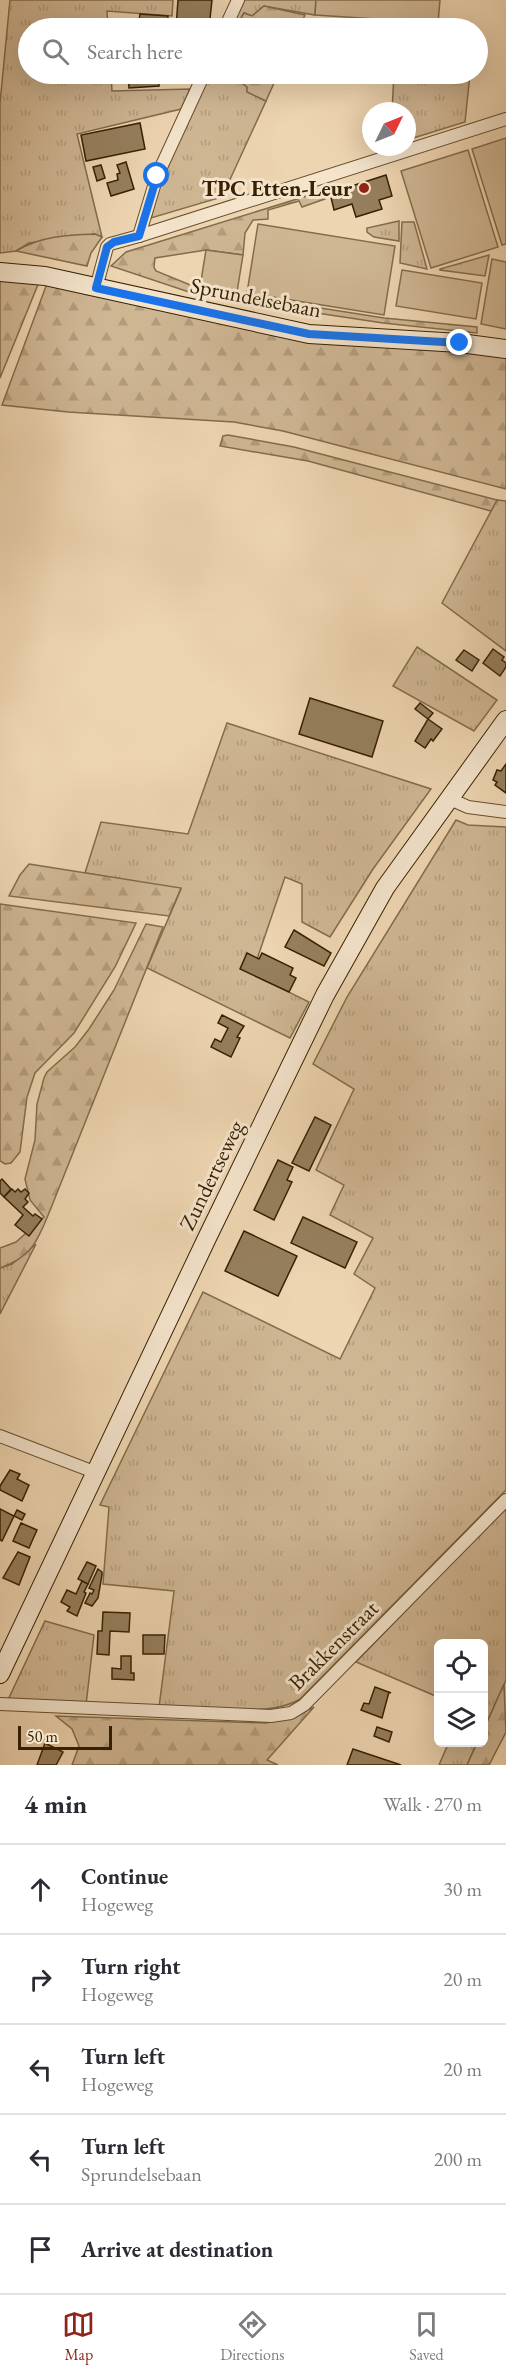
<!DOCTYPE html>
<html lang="en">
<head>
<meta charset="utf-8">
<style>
  body { margin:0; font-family:"EB Garamond",serif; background:#f7f7f7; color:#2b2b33 }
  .controls { position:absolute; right:18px; bottom:18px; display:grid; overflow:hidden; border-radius:9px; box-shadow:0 6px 24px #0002 }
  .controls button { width:54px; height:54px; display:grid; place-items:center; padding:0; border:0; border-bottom:2px solid #e1e1e2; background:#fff; color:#2b2b33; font:30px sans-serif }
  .compass { position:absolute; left:362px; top:102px; width:54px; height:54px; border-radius:50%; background:#fff; box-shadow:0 6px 24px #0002; rotate:47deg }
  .scale { position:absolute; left:18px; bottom:15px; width:94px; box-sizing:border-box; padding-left:6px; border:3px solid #372102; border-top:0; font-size:16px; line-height:21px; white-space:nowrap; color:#372102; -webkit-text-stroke:4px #f4e4cc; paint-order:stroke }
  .stop { position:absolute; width:18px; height:18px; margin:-14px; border:4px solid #1a73e8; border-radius:50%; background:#fff }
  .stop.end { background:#1a73e8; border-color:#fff; box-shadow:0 2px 6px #0008 }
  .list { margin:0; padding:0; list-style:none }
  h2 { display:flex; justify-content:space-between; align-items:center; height:78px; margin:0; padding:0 24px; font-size:26px }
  h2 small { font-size:20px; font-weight:400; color:#7c7c81 }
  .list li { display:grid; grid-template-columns:39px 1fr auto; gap:18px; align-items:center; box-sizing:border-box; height:90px; padding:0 24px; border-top:2px solid #e1e1e2 }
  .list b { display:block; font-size:22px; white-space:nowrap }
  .list p { margin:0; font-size:20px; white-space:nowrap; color:#7c7c81 }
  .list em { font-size:20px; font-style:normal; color:#7c7c81 }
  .icon { flex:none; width:33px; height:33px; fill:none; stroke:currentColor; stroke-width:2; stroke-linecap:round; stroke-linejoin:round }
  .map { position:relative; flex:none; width:506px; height:1765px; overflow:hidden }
  .search { position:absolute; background:#fff; box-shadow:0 6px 24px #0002; left:18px; right:18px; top:18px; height:66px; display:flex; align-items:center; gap:15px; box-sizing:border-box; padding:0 21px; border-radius:33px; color:#7c7c81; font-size:22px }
  .sheet { height:528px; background:#fff }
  nav { display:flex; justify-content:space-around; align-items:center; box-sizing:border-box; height:84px; border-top:2px solid #e1e1e2; background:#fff; font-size:16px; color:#7c7c81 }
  nav a { display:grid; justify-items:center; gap:3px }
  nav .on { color:#8f2418 }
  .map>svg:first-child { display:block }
</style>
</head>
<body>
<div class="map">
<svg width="506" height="1765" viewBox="0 0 506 1765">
  <defs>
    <pattern id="grass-tufts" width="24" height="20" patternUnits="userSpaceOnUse" patternTransform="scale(1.5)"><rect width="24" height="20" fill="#cfb693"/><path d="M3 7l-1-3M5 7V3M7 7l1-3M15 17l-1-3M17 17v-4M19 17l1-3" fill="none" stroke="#b29c7d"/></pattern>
    <pattern id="forest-firs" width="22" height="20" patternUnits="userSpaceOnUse" patternTransform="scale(1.5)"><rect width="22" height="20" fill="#cfb693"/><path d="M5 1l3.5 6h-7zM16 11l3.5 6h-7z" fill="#b29c7d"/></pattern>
  </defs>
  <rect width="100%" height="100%" fill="#eed5b1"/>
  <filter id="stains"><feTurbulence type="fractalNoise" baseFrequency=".00333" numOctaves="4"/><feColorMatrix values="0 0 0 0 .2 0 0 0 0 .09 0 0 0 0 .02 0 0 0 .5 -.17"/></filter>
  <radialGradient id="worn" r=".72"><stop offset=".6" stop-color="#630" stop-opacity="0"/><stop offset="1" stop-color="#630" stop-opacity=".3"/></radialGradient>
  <g fill="url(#grass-tufts)" stroke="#836c4a" stroke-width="1.5">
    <path d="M 10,0 L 173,0 L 172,16 L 107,11 L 108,28 L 28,28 L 28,74 L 111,74 L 112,91 L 190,89 L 181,109 L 77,134 L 102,237 L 95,234 L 29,243 L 16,251 L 0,253 L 0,103 Z"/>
    <path d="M 241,0 L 316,0 L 315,15 L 264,6 L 252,16 L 244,13 L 235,28 L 228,28 Z"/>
    <path d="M 397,20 L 474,26 L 474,28 L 396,28 Z"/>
    <path d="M 207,74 L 231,74 L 247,87 L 248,92 L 266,101 L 222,197 L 151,218 L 160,182 Z"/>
    <path d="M 394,74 L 470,74 L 465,122 L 407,140 L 407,111 L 392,111 Z"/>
    <path d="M 399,221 L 399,241 L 374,237 L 367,232 L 367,228 Z"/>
    <path d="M 402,222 L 414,222 L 427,269 L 400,263 Z"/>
    <path d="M 489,255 L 485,276 L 440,270 L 440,269 Z"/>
    <path d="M 497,500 L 506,501 L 506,651 L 442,603 Z"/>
    <path d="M 417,647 L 497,700 L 474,731 L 393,686 Z"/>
    <path d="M 227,723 L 431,789 L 373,869 L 330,937 L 302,922 L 302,884 L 285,877 L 252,974 L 309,1002 L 290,1038 L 147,968 L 181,889 L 85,873 L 101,822 L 188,834 Z"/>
    <path d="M 456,820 L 468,825 L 506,827 L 506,1490 L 300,1699 C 270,1718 196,1708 159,1707 L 174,1591 L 103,1584 L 109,1507 L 100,1505 L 203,1292 L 340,1359 L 375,1288 L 354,1274 L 373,1238 L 330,1215 L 344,1185 L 316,1170 L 354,1089 L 313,1064 L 347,997 Z"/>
    <path d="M 36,1244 L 0,1314 L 0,1268 L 12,1264 Z"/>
    <path d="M 506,1507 L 506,1680 L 484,1729 L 484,1644 L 438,1644 L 438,1697 L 356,1662 Z"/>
    <path d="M 45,1621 L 94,1635 L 86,1705 L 7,1702 Z"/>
    <path d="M 449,1742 L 477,1743 L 467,1765 L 439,1765 Z"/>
  </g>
  <g fill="url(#forest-firs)" stroke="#836c4a" stroke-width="1.5">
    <path d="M 264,6 L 305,15 L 299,28 L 235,28 L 244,13 L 252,16 Z"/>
    <path d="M 231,74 L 278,74 L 266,101 L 247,92 L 247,87 Z"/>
    <path d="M 323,191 L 325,199 L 302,207 L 299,201 L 268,210 L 268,219 L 253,220 L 245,233 L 243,255 L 206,250 L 155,258 L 154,267 L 156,271 L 200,289 L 384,318 L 477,327 L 477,333 L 383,323 L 198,295 L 111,266 L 126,252 Z"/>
    <path d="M 95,234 L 102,237 L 91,253 L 87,266 L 16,251 C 41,236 67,235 95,234 Z"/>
    <path d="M 0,276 L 39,282 L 0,378 Z"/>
    <path d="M 50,281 L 164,307 L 506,353 L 506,489 L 283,431 L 234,422 L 68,412 L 2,405 L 46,286 Z"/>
    <path d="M 228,435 L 294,447 L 497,500 L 491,511 L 308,461 L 220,446 L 223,436 Z"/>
    <path d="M 29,864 L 181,888 L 169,916 L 9,896 L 20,875 Z"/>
    <path d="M 0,904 L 136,923 L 115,967 L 74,1033 L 35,1073 L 27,1097 L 20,1152 L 11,1163 L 5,1164 L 0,1161 Z"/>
    <path d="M 146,924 L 163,927 L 51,1208 C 38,1239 34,1256 0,1268 L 0,1248 L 16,1242 L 44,1217 L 30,1200 L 25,1179 L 35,1140 L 37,1104 L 44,1078 L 47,1072 L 75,1047 L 89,1029 L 114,990 Z"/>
    <path d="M 504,1684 L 506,1732 L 489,1765 L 467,1765 L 477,1743 L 484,1742 L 484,1729 Z"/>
    <path d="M 314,1707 L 267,1760 L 278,1765 L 72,1765 L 79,1746 L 72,1729 L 56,1716 L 266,1723 L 291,1718 Z"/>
  </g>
  <g fill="#cfb693" stroke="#836c4a" stroke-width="1.5">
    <path d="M 316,0 L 440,0 L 438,23 L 315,15 Z"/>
    <path d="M 506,138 L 506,244 L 502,245 L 472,149 Z"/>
    <path d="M 468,150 L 498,247 L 431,268 L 401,171 Z"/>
    <path d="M 258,224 L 395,246 L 384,315 L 247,293 Z"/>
    <path d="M 206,250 L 243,255 L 237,292 L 200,287 Z"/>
    <path d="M 492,259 L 506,262 L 506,329 L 481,324 Z"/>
    <path d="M 402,270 L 482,283 L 476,319 L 396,306 Z"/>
  </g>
  <g fill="#967f5d" stroke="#372102" stroke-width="1.5">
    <path d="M 178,0 L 212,0 L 209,28 L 176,28 Z"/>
    <path d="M 140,14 L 168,16 L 167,28 L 138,28 Z"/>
    <path d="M 128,74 L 159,74 L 159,86 L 129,88 Z"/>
    <path d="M 164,74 L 181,74 L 181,77 L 165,78 Z"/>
    <path d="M 140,123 L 145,149 L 86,161 L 81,135 Z"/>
    <path d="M 126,162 L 134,189 L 111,196 L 107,183 L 118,180 L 117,174 L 120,173 L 117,165 Z"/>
    <path d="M 101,165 L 105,178 L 97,181 L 93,167 Z"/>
    <path d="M 386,175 L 392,196 L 379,200 L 382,209 L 356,217 L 352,204 L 334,210 L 330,193 Z"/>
    <path d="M 493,649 L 504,657 L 502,660 L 506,663 L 506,667 L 500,676 L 483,663 Z"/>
    <path d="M 464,650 L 479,660 L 472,671 L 456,660 Z"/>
    <path d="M 310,698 L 383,721 L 372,757 L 299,734 Z"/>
    <path d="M 420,703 L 433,713 L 428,719 L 415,709 Z"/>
    <path d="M 428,719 L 442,729 L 433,741 L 431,739 L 425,748 L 415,741 Z"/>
    <path d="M 506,764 L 506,793 L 495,785 L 497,782 L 493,780 L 497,770 L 501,771 Z"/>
    <path d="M 294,930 L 331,953 L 324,966 L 285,947 Z"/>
    <path d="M 247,953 L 259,959 L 262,953 L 293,968 L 290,975 L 296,978 L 289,992 L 240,969 Z"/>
    <path d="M 222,1015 L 244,1026 L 237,1037 L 240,1038 L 231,1057 L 211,1047 L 215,1039 L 221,1042 L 228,1028 L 218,1023 Z"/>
    <path d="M 315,1117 L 331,1125 L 309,1171 L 292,1163 Z"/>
    <path d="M 278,1160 L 293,1167 L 287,1180 L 292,1182 L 274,1220 L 254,1210 Z"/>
    <path d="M 2,1179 L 11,1189 L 4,1197 L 0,1193 L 0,1181 Z"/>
    <path d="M 12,1189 L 15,1192 L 18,1189 L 21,1192 L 25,1189 L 29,1193 L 25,1199 L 28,1202 L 23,1207 L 33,1216 L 35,1214 L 42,1219 L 29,1236 L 15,1225 L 23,1215 L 4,1197 Z"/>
    <path d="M 303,1217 L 357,1242 L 345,1268 L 291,1243 Z"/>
    <path d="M 244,1231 L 297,1256 L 278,1296 L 225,1271 Z"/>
    <path d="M 10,1470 L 20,1474 L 17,1479 L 29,1485 L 22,1501 L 0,1490 L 0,1486 Z"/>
    <path d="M 0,1509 L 14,1516 L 2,1541 L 0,1540 Z"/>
    <path d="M 17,1510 L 25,1514 L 22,1520 L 14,1516 Z"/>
    <path d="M 21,1523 L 37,1530 L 29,1548 L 13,1541 Z"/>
    <path d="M 18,1552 L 30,1557 L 19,1585 L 3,1578 Z"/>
    <path d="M 87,1562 L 96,1566 L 88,1584 L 78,1579 Z"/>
    <path d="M 98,1569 L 102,1572 L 102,1575 L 98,1598 L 92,1606 L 85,1603 L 90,1593 L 92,1594 L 94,1590 L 89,1588 Z"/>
    <path d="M 82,1581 L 88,1584 L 84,1592 L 86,1593 L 77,1616 L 67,1611 L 70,1607 L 61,1602 L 67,1590 L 76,1594 Z"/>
    <path d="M 103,1612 L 130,1613 L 129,1632 L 110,1631 L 109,1655 L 97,1654 L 98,1631 L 102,1631 Z"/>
    <path d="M 143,1635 L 165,1635 L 164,1654 L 143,1654 Z"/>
    <path d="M 121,1656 L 131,1656 L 131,1673 L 134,1673 L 134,1680 L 112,1679 L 112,1668 L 121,1669 Z"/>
    <path d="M 375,1687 L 391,1693 L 389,1692 L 382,1718 L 361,1710 L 364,1703 L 369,1704 Z"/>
    <path d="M 377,1727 L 392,1732 L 389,1742 L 374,1736 Z"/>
    <path d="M 45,1743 L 63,1752 L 56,1765 L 37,1765 Z"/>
    <path d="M 353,1749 L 401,1765 L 347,1765 Z"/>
  </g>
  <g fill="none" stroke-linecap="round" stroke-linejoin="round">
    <g stroke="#654e2e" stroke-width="14">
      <g id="street">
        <path d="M 225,28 L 238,0"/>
        <path d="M 139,236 L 157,176 L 204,74"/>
        <path d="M 96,288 L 107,247 L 110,244 L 139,236 L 506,119"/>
        <path d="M 450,799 L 468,807 L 506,812"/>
        <path d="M 0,1436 L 97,1473"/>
        <path d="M 0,1704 L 271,1716 L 291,1713 L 304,1705 L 506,1500"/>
      </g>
    </g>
    <g stroke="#372102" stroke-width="20">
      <g id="secondary">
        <path d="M 0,272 L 45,276 L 309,334 L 460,343 L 506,349"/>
        <path d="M 0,1674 L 207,1238 L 325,995 L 385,888 L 506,720"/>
      </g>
    </g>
    <use href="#street" stroke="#f4e4cc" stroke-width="12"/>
    <use href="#secondary" stroke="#f4e4cc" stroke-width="18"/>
  </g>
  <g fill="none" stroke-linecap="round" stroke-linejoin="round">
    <path stroke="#1a73e8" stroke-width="8" d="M 157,176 L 139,236 L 114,242 L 107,247 L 96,288 L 309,334 L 460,343"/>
  </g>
  <circle fill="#8f2418" stroke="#f4e4cc" stroke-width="2" cx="364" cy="188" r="6"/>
  <g text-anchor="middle" stroke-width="6" stroke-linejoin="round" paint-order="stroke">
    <g font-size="22" font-weight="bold" fill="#372102" stroke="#f4e4cc" text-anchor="end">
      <text x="352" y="196">TPC Etten-Leur</text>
    </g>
    <g font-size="22" fill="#372102" stroke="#f4e4cc">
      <text transform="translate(256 297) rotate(11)" y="8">Sprundelsebaan</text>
      <text transform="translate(211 1175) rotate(-64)" y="8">Zundertseweg</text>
      <text transform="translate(333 1645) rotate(-45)" y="8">Brakkenstraat</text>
    </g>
  </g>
  <rect width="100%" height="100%" filter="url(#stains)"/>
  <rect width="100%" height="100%" fill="url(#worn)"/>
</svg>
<div class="controls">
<button><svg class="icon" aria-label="locate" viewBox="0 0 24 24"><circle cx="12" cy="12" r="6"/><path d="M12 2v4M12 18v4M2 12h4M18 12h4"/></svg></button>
<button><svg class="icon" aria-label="layers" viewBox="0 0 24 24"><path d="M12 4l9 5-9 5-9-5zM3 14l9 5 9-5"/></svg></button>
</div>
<svg class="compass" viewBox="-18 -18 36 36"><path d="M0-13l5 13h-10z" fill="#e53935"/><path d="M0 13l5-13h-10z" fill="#7c7c81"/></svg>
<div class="scale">50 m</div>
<div class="stop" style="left:157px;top:176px"></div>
<div class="stop end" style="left:460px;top:343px"></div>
<div class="search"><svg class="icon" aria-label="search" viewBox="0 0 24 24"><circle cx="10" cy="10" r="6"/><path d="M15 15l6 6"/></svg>Search here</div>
</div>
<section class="sheet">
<h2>4 min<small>Walk · 270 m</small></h2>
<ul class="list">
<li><svg class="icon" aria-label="ahead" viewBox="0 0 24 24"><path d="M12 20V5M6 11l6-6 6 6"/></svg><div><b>Continue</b><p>Hogeweg</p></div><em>30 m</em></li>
<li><svg class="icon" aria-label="right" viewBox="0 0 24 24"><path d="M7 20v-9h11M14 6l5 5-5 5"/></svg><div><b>Turn right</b><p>Hogeweg</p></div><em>20 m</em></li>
<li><svg class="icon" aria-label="left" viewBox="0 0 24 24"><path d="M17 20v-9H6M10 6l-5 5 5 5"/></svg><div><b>Turn left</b><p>Hogeweg</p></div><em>20 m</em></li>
<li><svg class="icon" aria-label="left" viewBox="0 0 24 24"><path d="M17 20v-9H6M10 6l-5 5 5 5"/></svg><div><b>Turn left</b><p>Sprundelsebaan</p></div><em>200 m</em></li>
<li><svg class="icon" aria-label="arrive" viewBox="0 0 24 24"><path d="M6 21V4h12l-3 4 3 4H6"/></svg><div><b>Arrive at destination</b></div></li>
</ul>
</section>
<nav>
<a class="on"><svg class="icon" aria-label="map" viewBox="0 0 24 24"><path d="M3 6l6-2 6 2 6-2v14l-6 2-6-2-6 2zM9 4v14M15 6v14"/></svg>Map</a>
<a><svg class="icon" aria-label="directions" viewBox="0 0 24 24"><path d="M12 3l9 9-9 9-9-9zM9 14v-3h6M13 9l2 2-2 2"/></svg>Directions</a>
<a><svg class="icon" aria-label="saved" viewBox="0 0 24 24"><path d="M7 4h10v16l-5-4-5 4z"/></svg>Saved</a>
</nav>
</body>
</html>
